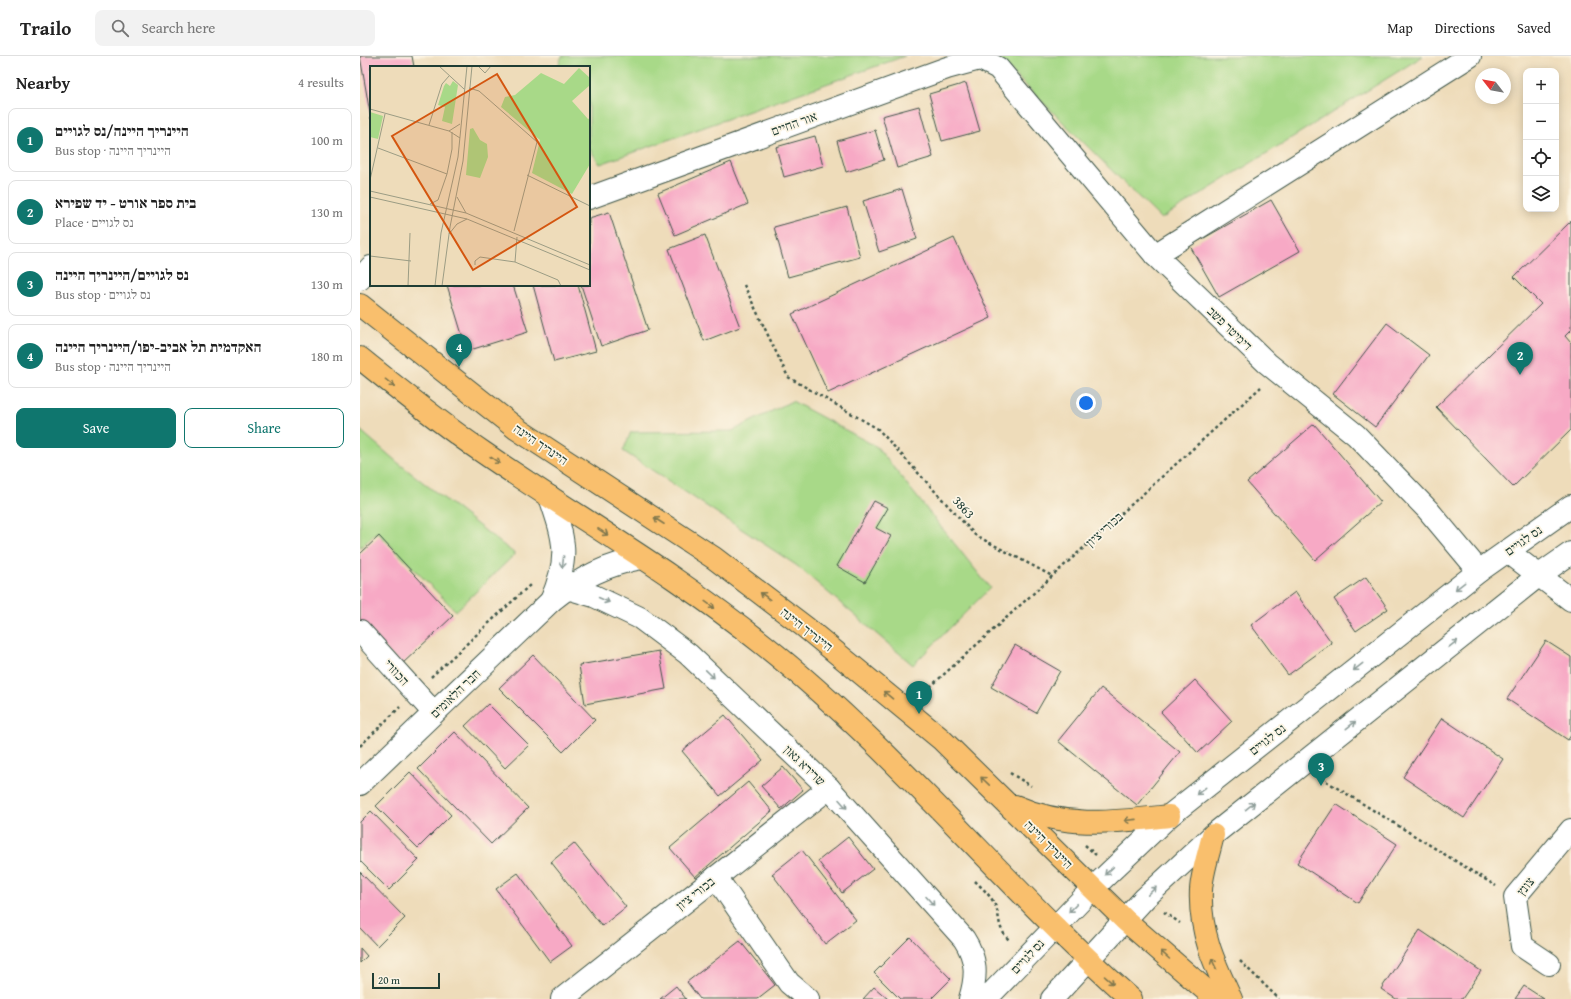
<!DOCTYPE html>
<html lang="en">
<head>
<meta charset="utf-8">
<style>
  body { margin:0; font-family:"Gentium Book Plus","Frank Ruhl Libre",serif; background:#f2f2f2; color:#222 }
  .controls { position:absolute; right:12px; top:12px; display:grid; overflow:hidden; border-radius:8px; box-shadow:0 2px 10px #0003 }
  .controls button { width:36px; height:36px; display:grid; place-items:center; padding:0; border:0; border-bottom:1px solid #e0e0e0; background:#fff; color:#222; font:20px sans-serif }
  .compass { position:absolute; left:1115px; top:12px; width:36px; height:36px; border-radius:50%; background:#fff; box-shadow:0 2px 10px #0003; rotate:301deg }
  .scale { position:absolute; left:12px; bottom:10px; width:68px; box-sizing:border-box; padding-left:4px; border:2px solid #1f3d34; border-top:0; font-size:11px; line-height:14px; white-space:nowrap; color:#1f3d34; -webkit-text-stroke:3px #fcf5e5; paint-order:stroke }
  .you { position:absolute; left:726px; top:347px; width:14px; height:14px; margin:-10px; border:3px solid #fff; border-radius:50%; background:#1a73e8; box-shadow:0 0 0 6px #1a73e833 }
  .badge { display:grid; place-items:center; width:26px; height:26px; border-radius:50%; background:#0f766e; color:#fff; font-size:13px; font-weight:700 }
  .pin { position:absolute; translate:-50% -33px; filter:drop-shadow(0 1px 2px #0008) }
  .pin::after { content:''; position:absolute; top:21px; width:14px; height:12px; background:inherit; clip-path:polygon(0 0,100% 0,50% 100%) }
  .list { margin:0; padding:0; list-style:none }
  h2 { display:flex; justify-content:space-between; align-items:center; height:52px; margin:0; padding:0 16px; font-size:17px }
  h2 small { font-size:13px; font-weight:400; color:#767676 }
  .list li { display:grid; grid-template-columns:26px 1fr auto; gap:12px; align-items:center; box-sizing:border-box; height:64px; margin:0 8px 8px; padding:0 8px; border:1px solid #e0e0e0; border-radius:8px }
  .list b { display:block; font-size:15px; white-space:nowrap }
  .list p { margin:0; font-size:13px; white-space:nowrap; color:#767676 }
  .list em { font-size:13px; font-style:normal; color:#767676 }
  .actions { display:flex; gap:8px; padding:12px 16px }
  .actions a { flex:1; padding:9px 0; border:1px solid #0f766e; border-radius:8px; text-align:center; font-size:14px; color:#0f766e }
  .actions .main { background:#0f766e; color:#fff }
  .icon { flex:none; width:22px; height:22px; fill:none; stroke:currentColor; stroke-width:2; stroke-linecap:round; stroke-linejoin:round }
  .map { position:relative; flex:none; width:1211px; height:943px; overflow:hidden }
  header { display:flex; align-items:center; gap:24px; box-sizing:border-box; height:56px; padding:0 20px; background:#fff; border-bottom:1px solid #e0e0e0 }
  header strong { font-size:19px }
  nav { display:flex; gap:22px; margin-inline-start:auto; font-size:14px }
  .search { width:280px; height:36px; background:#f2f2f2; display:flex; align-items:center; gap:10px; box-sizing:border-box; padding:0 14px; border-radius:8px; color:#767676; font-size:15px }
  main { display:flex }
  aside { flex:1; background:#fff }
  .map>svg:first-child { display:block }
</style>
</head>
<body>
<header>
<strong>Trailo</strong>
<div class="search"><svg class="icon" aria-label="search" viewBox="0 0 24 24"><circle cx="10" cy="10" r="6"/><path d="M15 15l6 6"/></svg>Search here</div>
<nav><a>Map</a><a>Directions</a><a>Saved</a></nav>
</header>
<main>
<aside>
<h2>Nearby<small>4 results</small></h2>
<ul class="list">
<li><span class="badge">1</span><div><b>היינריך היינה/נס לגויים</b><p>Bus stop · היינריך היינה</p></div><em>100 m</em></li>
<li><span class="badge">2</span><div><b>בית ספר אורט - יד שפירא</b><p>Place · נס לגויים</p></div><em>130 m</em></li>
<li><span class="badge">3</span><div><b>נס לגויים/היינריך היינה</b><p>Bus stop · נס לגויים</p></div><em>130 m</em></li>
<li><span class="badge">4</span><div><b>האקדמית תל אביב-יפו/היינריך היינה</b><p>Bus stop · היינריך היינה</p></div><em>180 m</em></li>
</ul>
<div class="actions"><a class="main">Save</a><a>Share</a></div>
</aside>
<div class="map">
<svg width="1211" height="943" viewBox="0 0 1211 943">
  <rect width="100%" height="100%" fill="#fcf5e5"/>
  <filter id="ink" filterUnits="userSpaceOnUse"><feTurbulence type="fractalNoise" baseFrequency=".025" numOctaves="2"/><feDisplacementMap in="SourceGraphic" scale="8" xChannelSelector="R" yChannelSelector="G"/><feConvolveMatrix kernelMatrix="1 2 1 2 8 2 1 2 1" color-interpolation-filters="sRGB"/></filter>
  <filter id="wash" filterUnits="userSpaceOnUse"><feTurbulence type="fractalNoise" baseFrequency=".012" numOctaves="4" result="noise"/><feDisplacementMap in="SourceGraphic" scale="16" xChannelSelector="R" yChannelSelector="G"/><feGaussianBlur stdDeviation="0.9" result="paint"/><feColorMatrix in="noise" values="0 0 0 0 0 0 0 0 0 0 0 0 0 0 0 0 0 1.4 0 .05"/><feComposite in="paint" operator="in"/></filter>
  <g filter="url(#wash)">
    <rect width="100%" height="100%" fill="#eedcba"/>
    <g fill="#a8d988" stroke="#648b5e">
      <path d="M 202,0 L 545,0 L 240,108 L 229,92 L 229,11 L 198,11 Z"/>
      <path d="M 636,0 L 1063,0 L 801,163 Z"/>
      <path d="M 432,345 L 517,391 L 630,532 L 553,609 L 436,509 L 263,395 L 271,376 L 372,375 Z"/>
      <path d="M 0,374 L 37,406 L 155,498 L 96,555 L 17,476 L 0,492 Z"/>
    </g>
    <g id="blocks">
      <g fill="#f7a9c5">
        <path d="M 0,0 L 52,0 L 54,11 L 11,11 L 11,63 Z"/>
        <path d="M 606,27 L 620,75 L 582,85 L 569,38 Z"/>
        <path d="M 559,50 L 573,101 L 537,112 L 522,60 Z"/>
        <path d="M 515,74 L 524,104 L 486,116 L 477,85 Z"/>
        <path d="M 455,80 L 463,110 L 424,121 L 416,91 Z"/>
        <path d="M 371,106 L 388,148 L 315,179 L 298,137 Z"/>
        <path d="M 542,133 L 557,183 L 519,196 L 503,145 Z"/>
        <path d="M 911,144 L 940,195 L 859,241 L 830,190 Z"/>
        <path d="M 487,151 L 500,201 L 428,221 L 414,171 Z"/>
        <path d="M 249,156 L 288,274 L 241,290 L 221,229 L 229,229 L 229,162 Z"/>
        <path d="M 1211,165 L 1211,274 L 1205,280 L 1211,287 L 1211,374 L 1153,431 L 1076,351 L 1181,248 L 1154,221 Z"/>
        <path d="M 345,179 L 380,271 L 344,285 L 309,193 Z"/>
        <path d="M 594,182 L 631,262 L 468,337 L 432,258 Z"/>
        <path d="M 87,229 L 153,229 L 168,276 L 107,295 Z"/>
        <path d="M 173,229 L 218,229 L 236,295 L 194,306 Z"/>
        <path d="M 1027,267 L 1069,299 L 1015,371 L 973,338 Z"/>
        <path d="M 954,368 L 1021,446 L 955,504 L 887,426 Z"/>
        <path d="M 514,445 L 528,452 L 516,472 L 531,480 L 505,526 L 477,510 Z"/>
        <path d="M 19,480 L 93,560 L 41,609 L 0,566 L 0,498 Z"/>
        <path d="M 1006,521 L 1028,553 L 996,575 L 974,543 Z"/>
        <path d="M 935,536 L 972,587 L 928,619 L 891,569 Z"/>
        <path d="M 1186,585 L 1211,601 L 1211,679 L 1208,684 L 1147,643 Z"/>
        <path d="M 655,589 L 700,615 L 676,657 L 631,631 Z"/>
        <path d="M 299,595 L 306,633 L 225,648 L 219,609 Z"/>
        <path d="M 173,599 L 235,664 L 203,696 L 139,632 Z"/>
        <path d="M 835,624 L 872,665 L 838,697 L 801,656 Z"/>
        <path d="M 741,632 L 820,696 L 777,749 L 698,685 Z"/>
        <path d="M 128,648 L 169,689 L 145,712 L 105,670 Z"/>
        <path d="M 365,659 L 403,704 L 360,740 L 322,695 Z"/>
        <path d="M 1082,662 L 1143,703 L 1104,762 L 1043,721 Z"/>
        <path d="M 95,676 L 168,752 L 131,788 L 58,713 Z"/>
        <path d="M 423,711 L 443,734 L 421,753 L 401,730 Z"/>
        <path d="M 50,716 L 91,759 L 58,792 L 16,750 Z"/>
        <path d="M 388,726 L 412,755 L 335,821 L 310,792 Z"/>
        <path d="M 976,748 L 1037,788 L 998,847 L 937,807 Z"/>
        <path d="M 11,755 L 59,804 L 29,834 L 0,805 L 0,766 Z"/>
        <path d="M 488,781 L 513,813 L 482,837 L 458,805 Z"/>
        <path d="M 214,787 L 266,851 L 242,870 L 191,806 Z"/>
        <path d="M 442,794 L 496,864 L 465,888 L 412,818 Z"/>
        <path d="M 0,816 L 45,862 L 17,890 L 0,872 Z"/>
        <path d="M 158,817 L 212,890 L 190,906 L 136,833 Z"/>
        <path d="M 1060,874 L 1121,915 L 1102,943 L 1036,943 L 1021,933 Z"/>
        <path d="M 550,881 L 591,923 L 571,943 L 540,943 L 514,917 Z"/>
        <path d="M 380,885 L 415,929 L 397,943 L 340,943 L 327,926 Z"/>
        <path d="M 0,892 L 7,900 L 0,907 Z"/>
        <path d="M 316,930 L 326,943 L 300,943 Z"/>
        <path d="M 1164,930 L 1184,943 L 1155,943 Z"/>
        <path d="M 514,931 L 528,943 L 503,943 Z"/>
      </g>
    </g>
  </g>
  <g filter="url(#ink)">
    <use href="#blocks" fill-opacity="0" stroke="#3e5548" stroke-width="1"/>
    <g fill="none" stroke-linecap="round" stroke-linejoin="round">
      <g stroke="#3e5548" stroke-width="24">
        <g id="minor">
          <path d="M 229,142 L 587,12 L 620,3 L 638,12 L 795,199 L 907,307 L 996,379 L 1068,454 L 1119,515"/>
          <path d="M 795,199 L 1110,0"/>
          <path d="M 0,223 L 11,211"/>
          <path d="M 190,441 C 205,485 210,501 191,545"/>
          <path d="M 1147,495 L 1211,544"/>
          <path d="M 207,532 L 234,540 L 280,562 L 328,598 L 469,732 L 604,883 C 617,903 617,920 610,943"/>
          <path d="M 0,575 L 74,657"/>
          <path d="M 0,728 L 191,545 C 218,523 247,508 282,502"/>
          <path d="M 356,821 L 429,927 L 448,943"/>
          <path d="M 1189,908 L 1162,890 L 1155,841 L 1211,774"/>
          <path d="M 202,943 L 469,732"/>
          <path d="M 626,943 L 733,832 L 809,760 L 1119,515 L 1211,450"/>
          <path d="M 692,943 L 785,842 L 853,779 L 1178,520 L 1211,497"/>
        </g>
      </g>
      <g stroke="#3e5548" stroke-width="24">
        <g id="major">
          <path d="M 0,249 L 157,373 L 354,502 L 445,571 L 581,683 L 765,864 L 856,943"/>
          <path d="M 0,302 C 41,335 81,368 124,397 C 217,461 316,518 404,589 C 537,695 644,830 771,943"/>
          <path d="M 655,750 C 707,773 754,766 809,760"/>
          <path d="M 853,779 C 849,797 842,816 841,834 C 839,875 854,907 871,943"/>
        </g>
      </g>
      <g stroke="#3e5548" stroke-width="2.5" stroke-dasharray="3 3" stroke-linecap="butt">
        <path d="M 384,229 L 428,321 L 518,373 L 615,479 L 692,520"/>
        <path d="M 71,621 L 171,528"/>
        <path d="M 570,631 L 901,331"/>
        <path d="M 559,633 L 569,641"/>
        <path d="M 0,690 L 40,651"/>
        <path d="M 650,717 L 671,730"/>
        <path d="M 961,722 L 1136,830"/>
        <path d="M 725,789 L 736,799"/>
        <path d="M 615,825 C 622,832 630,839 634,847 C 642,862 635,870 650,885"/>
        <path d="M 804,856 L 820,867"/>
        <path d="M 880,905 L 919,943"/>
      </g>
      <use href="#minor" stroke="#fff" stroke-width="22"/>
      <use href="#major" stroke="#f9bf6d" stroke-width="22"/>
    </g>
    <defs><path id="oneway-shaft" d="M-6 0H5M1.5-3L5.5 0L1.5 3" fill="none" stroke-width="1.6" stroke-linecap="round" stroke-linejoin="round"/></defs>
    <g stroke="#81784e">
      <use href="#oneway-shaft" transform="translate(30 327) rotate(39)"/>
      <use href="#oneway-shaft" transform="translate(135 404) rotate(34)"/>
      <use href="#oneway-shaft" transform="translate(299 465) rotate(-147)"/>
      <use href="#oneway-shaft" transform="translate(243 476) rotate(33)"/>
      <use href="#oneway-shaft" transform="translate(405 540) rotate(-143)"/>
      <use href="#oneway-shaft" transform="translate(350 549) rotate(36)"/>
      <use href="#oneway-shaft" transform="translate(528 639) rotate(-140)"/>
      <use href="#oneway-shaft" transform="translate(625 725) rotate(-136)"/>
      <use href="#oneway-shaft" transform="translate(770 764) rotate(174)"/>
      <use href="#oneway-shaft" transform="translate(805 899) rotate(-138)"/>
      <use href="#oneway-shaft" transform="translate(854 908) rotate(-115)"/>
      <use href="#oneway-shaft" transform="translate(749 924) rotate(41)"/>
    </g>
    <g stroke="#8f9e9a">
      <use href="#oneway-shaft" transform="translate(203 506) rotate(96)"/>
      <use href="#oneway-shaft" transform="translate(1100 530) rotate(142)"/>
      <use href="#oneway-shaft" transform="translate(244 544) rotate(24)"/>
      <use href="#oneway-shaft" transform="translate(1093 588) rotate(-38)"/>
      <use href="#oneway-shaft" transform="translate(998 611) rotate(142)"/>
      <use href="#oneway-shaft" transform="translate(350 618) rotate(44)"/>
      <use href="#oneway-shaft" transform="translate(991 669) rotate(-38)"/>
      <use href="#oneway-shaft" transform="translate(841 735) rotate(142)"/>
      <use href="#oneway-shaft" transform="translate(483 748) rotate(48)"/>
      <use href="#oneway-shaft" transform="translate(890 750) rotate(-39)"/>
      <use href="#oneway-shaft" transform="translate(749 815) rotate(137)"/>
      <use href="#oneway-shaft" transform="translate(792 835) rotate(-44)"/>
      <use href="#oneway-shaft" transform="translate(570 845) rotate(48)"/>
      <use href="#oneway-shaft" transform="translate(713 852) rotate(134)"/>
    </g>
  </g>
  <g text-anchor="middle" stroke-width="3.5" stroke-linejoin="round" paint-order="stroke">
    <g font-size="13" fill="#1f3d34" stroke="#fcf5e5">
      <text transform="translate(434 67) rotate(-20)" y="5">אור החיים</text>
      <text transform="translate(870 272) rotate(44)" y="5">דימיטר פשב</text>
      <text transform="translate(181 388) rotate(34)" y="5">היינריך היינה</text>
      <text transform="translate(604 451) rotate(48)" y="5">3863</text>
      <text transform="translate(744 473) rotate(-42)" y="5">בכורי ציון</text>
      <text transform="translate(1163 484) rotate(-35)" y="5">נס לגויים</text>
      <text transform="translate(447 573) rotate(38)" y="5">היינריך היינה</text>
      <text transform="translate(37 616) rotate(48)" y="5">הכוזרי</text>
      <text transform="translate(95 637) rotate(-44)" y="5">חבר הלאומים</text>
      <text transform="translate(907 683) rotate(-38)" y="5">נס לגויים</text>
      <text transform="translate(445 709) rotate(44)" y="5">שרירא גאון</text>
      <text transform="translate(689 788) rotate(45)" y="5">היינריך היינה</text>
      <text transform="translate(1165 830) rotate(-51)" y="5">צונץ</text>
      <text transform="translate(335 837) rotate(-38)" y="5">בכורי ציון</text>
      <text transform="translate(667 900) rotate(-47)" y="5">נס לגויים</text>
    </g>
  </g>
  <g transform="translate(10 10)">
    <rect width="220" height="220" fill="#eedcba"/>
    <path d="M 209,2 L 220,12 L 220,19 L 202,35 L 218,53 L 220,52 L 220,98 L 202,128 L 162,107 L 170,74 L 131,41 L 135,31 L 145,29 L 171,7 L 194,18 ZM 83,15 L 88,19 L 82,58 L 72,55 L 75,41 L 68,39 L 74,20 L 76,17 L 80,20 ZM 0,46 L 13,50 L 8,73 L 0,71 ZM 103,62 L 110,74 L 117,78 L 118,91 L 110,112 L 96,109 L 100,63 Z" fill="#a8d988"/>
    <path fill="none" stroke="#9b9c84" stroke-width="1" d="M 69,0 L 94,23M 108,0 L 115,7 L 121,0M 99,22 L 109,25 L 167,76 L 144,165M 0,43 L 79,65 L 90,72M 59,59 L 72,18 L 79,10M 79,65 L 90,58M 8,82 L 77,108M 157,109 L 220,140M 0,114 L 15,48M 0,125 L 96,147 L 220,199M 0,131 L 97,153 L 220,204M 87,131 L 96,147M 60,138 L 68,134 L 77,108 L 82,83 L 82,66M 79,168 L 87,158 L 97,153M 147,171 L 145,196 L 188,214 L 191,220M 0,190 L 41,195M 105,199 L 105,195 L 110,191 L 145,196M 38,220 L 40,167M 65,220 L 71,167 L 88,91 L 97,0M 72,220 L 80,161 L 93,95 L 102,0"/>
    <path fill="#d45610" fill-opacity="0.15" stroke="#d45610" stroke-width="2" d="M 127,8 L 207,141 L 103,204 L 22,70 Z"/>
    <rect width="220" height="220" fill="none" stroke="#1f3d34" stroke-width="2"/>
  </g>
</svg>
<div class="controls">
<button>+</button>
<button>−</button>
<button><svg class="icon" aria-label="locate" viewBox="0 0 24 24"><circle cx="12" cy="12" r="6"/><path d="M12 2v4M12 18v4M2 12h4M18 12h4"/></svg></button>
<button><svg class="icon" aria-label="layers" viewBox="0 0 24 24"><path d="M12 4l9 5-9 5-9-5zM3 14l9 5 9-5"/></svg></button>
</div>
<svg class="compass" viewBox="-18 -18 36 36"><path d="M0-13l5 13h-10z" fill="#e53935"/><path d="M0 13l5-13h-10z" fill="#767676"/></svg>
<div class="scale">20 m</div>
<div class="you"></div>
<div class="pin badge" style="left:559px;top:658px">1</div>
<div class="pin badge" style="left:1160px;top:319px">2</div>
<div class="pin badge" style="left:961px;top:730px">3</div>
<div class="pin badge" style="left:99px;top:311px">4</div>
</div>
</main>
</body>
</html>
